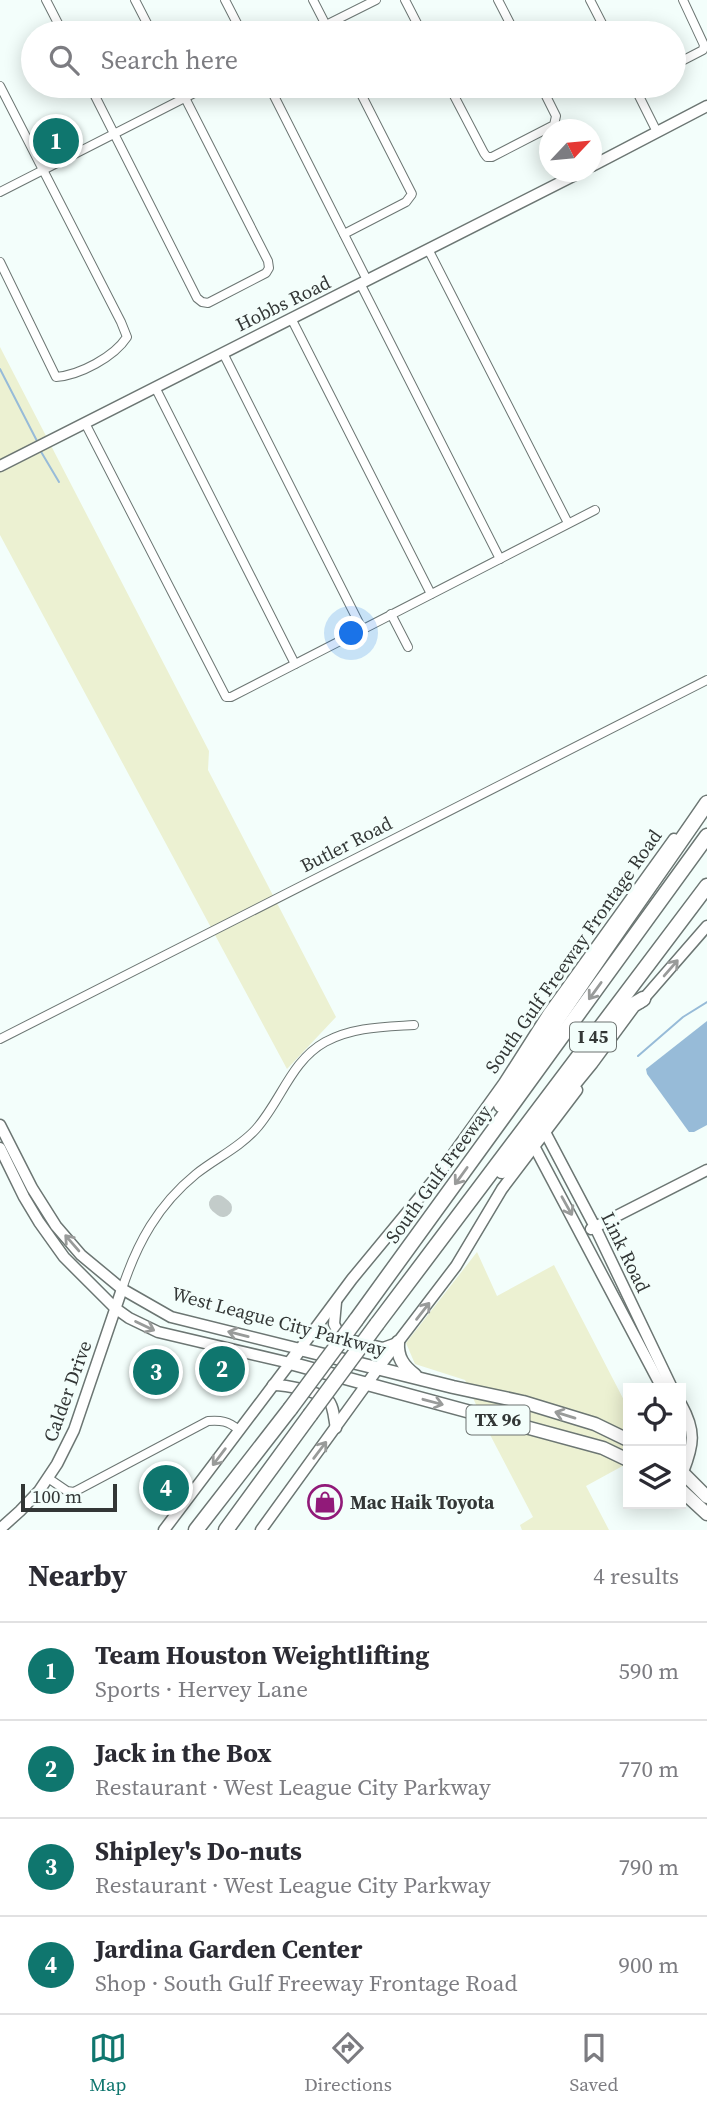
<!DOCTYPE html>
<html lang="en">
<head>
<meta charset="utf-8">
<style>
  body { margin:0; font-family:"Source Serif 4",serif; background:#f7f7f7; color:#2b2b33 }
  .controls { position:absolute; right:21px; bottom:21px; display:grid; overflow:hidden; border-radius:0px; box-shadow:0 4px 18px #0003 }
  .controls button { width:63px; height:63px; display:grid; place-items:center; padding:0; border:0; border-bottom:2px solid #e1e1e2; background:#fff; color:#2b2b33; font:35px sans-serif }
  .compass { position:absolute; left:539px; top:119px; width:63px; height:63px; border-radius:50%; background:#fff; box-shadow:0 4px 18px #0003; rotate:64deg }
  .scale { position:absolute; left:21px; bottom:18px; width:96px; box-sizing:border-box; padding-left:7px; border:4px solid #333736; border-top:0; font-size:19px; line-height:24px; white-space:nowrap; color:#333736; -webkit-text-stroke:5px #f3fefb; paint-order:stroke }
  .you { position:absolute; left:352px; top:634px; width:24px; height:24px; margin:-18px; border:5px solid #fff; border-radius:50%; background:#1a73e8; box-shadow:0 0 0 10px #1a73e833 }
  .badge { display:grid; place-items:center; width:46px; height:46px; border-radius:50%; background:#0f766e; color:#fff; font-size:23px; font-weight:700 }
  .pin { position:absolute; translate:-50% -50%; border:4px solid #fff; box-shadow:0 2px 7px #0006 }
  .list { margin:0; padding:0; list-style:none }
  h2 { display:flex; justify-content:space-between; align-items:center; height:91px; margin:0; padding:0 28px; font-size:30px }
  h2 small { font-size:23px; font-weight:400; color:#7c7c81 }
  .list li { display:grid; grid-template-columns:46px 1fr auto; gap:21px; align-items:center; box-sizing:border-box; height:98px; padding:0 28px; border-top:2px solid #e1e1e2 }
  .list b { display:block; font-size:26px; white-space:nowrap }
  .list p { margin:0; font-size:23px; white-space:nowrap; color:#7c7c81 }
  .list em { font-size:23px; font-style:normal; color:#7c7c81 }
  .icon { flex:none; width:38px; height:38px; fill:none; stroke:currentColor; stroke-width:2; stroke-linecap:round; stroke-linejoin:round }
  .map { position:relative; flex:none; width:707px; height:1530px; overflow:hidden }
  .search { position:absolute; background:#fff; box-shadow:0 4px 18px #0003; left:21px; right:21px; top:21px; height:77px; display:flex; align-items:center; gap:18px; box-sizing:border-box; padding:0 24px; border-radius:38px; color:#7c7c81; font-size:26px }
  .sheet { height:483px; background:#fff }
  nav { display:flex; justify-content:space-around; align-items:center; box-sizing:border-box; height:98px; border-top:2px solid #e1e1e2; background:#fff; font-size:19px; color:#7c7c81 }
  nav a { display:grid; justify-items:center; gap:4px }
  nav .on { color:#0f766e }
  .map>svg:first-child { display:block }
</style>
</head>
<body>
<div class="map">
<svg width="707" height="1530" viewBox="0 0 707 1530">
  <rect width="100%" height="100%" fill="#f3fefb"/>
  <g fill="#ecf1d2">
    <path d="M 0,347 L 209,751 L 208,770 L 336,1017 L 287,1069 L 0,535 Z"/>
    <path d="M 477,1252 L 497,1296 L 554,1265 L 628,1408 L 628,1463 L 586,1486 L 609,1530 L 522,1530 L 520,1525 L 533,1517 L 486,1427 L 465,1380 L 415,1364 L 406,1343 Z"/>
  </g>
  <path fill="#97bbd8" d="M 707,1021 L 707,1125 L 694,1132 L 689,1132 L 647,1074 L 646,1069 Z"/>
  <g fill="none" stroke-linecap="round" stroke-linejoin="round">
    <g stroke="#97bbd8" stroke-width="2">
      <path d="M 0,369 L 37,441"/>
      <path d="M 40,450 L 59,482"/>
      <path d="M 638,1056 L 683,1017 L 707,1002"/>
    </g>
    <path stroke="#c3ccca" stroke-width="18" d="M 218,1204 L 223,1208"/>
    <g stroke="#6c7673" stroke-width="10">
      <g id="street">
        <path d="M 46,0 L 63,33"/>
        <path d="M 135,0 L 152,33"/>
        <path d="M 225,0 L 242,33"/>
        <path d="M 313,0 L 330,33"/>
        <path d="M 405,0 L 422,33"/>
        <path d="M 498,0 L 515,33"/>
        <path d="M 590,0 L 607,33"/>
        <path d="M 310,33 L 376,0"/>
        <path d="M 674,65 L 703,50 L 704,45 L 683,0"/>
        <path d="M 0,86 L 121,322 L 127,337 C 114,357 80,375 56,377 L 0,262"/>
        <path d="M 90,86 L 197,298 L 202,302 L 208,303 L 266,273 L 269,268 L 268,261 L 179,86"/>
        <path d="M 269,86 L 367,280"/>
        <path d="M 449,86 L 484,153 L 487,157 L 492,157 L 554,125 L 556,116 L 541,86"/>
        <path d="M 634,86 L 657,132"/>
        <path d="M 0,192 L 208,86"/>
        <path d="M 344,234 L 406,202 L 412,194 L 357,86"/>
        <path d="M 428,249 L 568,523"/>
        <path d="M 361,285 L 500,559"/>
        <path d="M 291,318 L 431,594"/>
        <path d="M 223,353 L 362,629"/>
        <path d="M 155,387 L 295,664"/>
        <path d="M 85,423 L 226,697 L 231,697 L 595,510"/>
        <path d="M 391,614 L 408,647"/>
        <path d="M 0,1039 L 707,680"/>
        <path d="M 122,1289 C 137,1243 158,1205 196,1174 C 216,1158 239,1148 256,1129 C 281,1101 291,1061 325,1042 C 353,1027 383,1027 414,1025"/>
        <path d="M 48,1478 L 67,1491 L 74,1492 L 208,1421 C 221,1420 228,1421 239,1430"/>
      </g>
    </g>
    <g stroke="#6c7673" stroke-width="13">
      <g id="secondary">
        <path d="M 592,166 L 707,106"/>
        <path d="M 0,466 L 581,172"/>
        <path d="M 640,1003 L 707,926"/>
        <path d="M 0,1125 L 32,1188 L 56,1226 L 81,1255 L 122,1289 L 171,1317 L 300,1349 L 352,1279 L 438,1175 L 504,1083 L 548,1014 L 674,839"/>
        <path d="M 545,1132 L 595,1227 L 672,1388"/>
        <path d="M 534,1146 L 662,1388"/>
        <path d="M 0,1148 L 24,1197 L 39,1222 L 64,1257 L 115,1308 L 129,1318 L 158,1332 L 290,1363 L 164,1530"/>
        <path d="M 591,1229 L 707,1170"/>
        <path d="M 336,1302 L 334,1324 L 337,1330 L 350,1340 L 383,1348 L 397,1343"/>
        <path d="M 273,1385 C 286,1385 318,1391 328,1400 C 334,1406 334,1420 336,1428"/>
        <path d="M 681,1404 C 696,1431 694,1444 683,1472"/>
        <path d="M 681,1428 L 681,1433"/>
        <path d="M 0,1529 L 20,1511 L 39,1491 L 57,1464 L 74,1430 L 122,1289"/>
        <path d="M 261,1530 L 379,1367 L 456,1266 L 502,1189 L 577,1090"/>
      </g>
    </g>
    <g stroke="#6c7673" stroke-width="15">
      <g id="primary">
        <path d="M 398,1342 C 397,1357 403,1366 415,1375"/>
        <path d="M 628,1440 L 595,1424 L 523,1402 L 453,1387 L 300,1349 L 290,1363 L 603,1448 L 628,1460"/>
        <path d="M 681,1471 L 707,1497"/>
        <path d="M 681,1490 L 707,1514"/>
      </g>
    </g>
    <g stroke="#6c7673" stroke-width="17">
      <g id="highway">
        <path d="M 501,1105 C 566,1002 638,904 707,803"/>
        <path d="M 502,1171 L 591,1062 L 633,1005 L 643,999"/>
        <path d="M 356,1320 L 707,836"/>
        <path d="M 377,1324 L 707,886"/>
        <path d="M 196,1530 L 290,1409"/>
        <path d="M 226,1530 L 310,1415"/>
      </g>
    </g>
    <use href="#street" stroke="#fff" stroke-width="8"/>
    <use href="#secondary" stroke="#fff" stroke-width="10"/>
    <use href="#primary" stroke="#fff" stroke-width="12"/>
    <use href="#highway" stroke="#fff" stroke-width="14"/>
    <g stroke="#6c7673" stroke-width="17" stroke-linecap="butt">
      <g id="highway-bridge">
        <path d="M 290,1409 L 356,1320"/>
        <path d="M 310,1415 L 377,1324"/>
      </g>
    </g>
    <use href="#highway-bridge" stroke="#fff" stroke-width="14"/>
  </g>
  <defs><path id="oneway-shaft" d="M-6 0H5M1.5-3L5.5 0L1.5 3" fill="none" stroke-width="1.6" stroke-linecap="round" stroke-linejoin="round" transform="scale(1.75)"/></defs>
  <g stroke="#999b9a">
    <use href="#oneway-shaft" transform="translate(671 968) rotate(-49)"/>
    <use href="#oneway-shaft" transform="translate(595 991) rotate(126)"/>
    <use href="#oneway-shaft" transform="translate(461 1176) rotate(126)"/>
    <use href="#oneway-shaft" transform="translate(567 1206) rotate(61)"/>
    <use href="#oneway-shaft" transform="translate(72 1243) rotate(-131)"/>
    <use href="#oneway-shaft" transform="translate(423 1311) rotate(-52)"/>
    <use href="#oneway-shaft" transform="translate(145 1326) rotate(26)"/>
    <use href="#oneway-shaft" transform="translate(238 1334) rotate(-166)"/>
    <use href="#oneway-shaft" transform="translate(433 1402) rotate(15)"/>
    <use href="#oneway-shaft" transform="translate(565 1415) rotate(-163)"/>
    <use href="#oneway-shaft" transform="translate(320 1450) rotate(-53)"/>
    <use href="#oneway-shaft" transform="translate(219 1457) rotate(127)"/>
  </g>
  <defs>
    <g id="shop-ring" transform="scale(1.75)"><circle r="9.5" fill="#f3fefb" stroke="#911a79" stroke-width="1.5"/><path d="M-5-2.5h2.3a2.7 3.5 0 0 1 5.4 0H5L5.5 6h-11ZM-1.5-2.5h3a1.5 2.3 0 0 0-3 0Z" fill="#911a79"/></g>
  </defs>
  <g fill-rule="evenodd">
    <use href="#shop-ring" x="325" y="1502"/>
  </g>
  <g text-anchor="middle" stroke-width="6" stroke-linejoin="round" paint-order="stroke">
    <g fill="#f3fefb" stroke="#6d7371" stroke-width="2">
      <rect x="570" y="1022.5" width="46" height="29" rx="5"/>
      <rect x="466.5" y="1405.5" width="63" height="29" rx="5"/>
    </g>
    <g font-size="18" font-weight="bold" fill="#333736">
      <text x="593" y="1043">I 45</text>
      <text x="498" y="1426">TX 96</text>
    </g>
    <g font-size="19" fill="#333736" stroke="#f3fefb">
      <text transform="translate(283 303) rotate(-26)" y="7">Hobbs Road</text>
      <text transform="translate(346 844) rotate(-27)" y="7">Butler Road</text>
      <text transform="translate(573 951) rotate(-55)" y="7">South Gulf Freeway Frontage Road</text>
      <text transform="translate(438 1174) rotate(-54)" y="7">South Gulf Freeway</text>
      <text transform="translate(626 1252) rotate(64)" y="7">Link Road</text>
      <text transform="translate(279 1321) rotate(15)" y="7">West League City Parkway</text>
      <text transform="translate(67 1391) rotate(-70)" y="7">Calder Drive</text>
    </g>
    <g font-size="19" font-weight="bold" fill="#333736" stroke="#f3fefb" text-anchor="start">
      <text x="350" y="1509">Mac Haik Toyota</text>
    </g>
  </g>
</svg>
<div class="controls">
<button><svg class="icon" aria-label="locate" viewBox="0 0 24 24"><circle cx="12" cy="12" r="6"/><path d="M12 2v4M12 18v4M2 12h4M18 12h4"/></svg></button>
<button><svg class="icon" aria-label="layers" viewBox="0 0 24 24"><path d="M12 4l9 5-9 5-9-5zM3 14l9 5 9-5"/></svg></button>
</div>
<svg class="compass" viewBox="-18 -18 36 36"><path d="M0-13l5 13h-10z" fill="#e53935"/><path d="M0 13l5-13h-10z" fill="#7c7c81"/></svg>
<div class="scale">100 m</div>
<div class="you"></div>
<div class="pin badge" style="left:56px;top:141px">1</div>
<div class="pin badge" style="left:222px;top:1369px">2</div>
<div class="pin badge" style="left:156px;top:1372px">3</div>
<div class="pin badge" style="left:166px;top:1488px">4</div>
<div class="search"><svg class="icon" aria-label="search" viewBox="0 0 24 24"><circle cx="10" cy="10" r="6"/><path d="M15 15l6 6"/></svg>Search here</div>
</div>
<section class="sheet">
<h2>Nearby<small>4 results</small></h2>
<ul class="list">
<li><span class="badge">1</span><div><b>Team Houston Weightlifting</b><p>Sports · Hervey Lane</p></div><em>590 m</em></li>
<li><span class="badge">2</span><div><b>Jack in the Box</b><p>Restaurant · West League City Parkway</p></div><em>770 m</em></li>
<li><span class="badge">3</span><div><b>Shipley's Do-nuts</b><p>Restaurant · West League City Parkway</p></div><em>790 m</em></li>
<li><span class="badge">4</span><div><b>Jardina Garden Center</b><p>Shop · South Gulf Freeway Frontage Road</p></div><em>900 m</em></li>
</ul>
</section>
<nav>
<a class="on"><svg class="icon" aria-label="map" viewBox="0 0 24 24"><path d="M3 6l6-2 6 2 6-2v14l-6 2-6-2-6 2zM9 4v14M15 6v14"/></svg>Map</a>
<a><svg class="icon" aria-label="directions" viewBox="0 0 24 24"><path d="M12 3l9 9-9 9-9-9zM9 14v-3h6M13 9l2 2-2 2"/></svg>Directions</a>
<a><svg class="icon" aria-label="saved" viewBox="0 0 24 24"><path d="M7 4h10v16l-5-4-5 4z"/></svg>Saved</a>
</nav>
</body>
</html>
